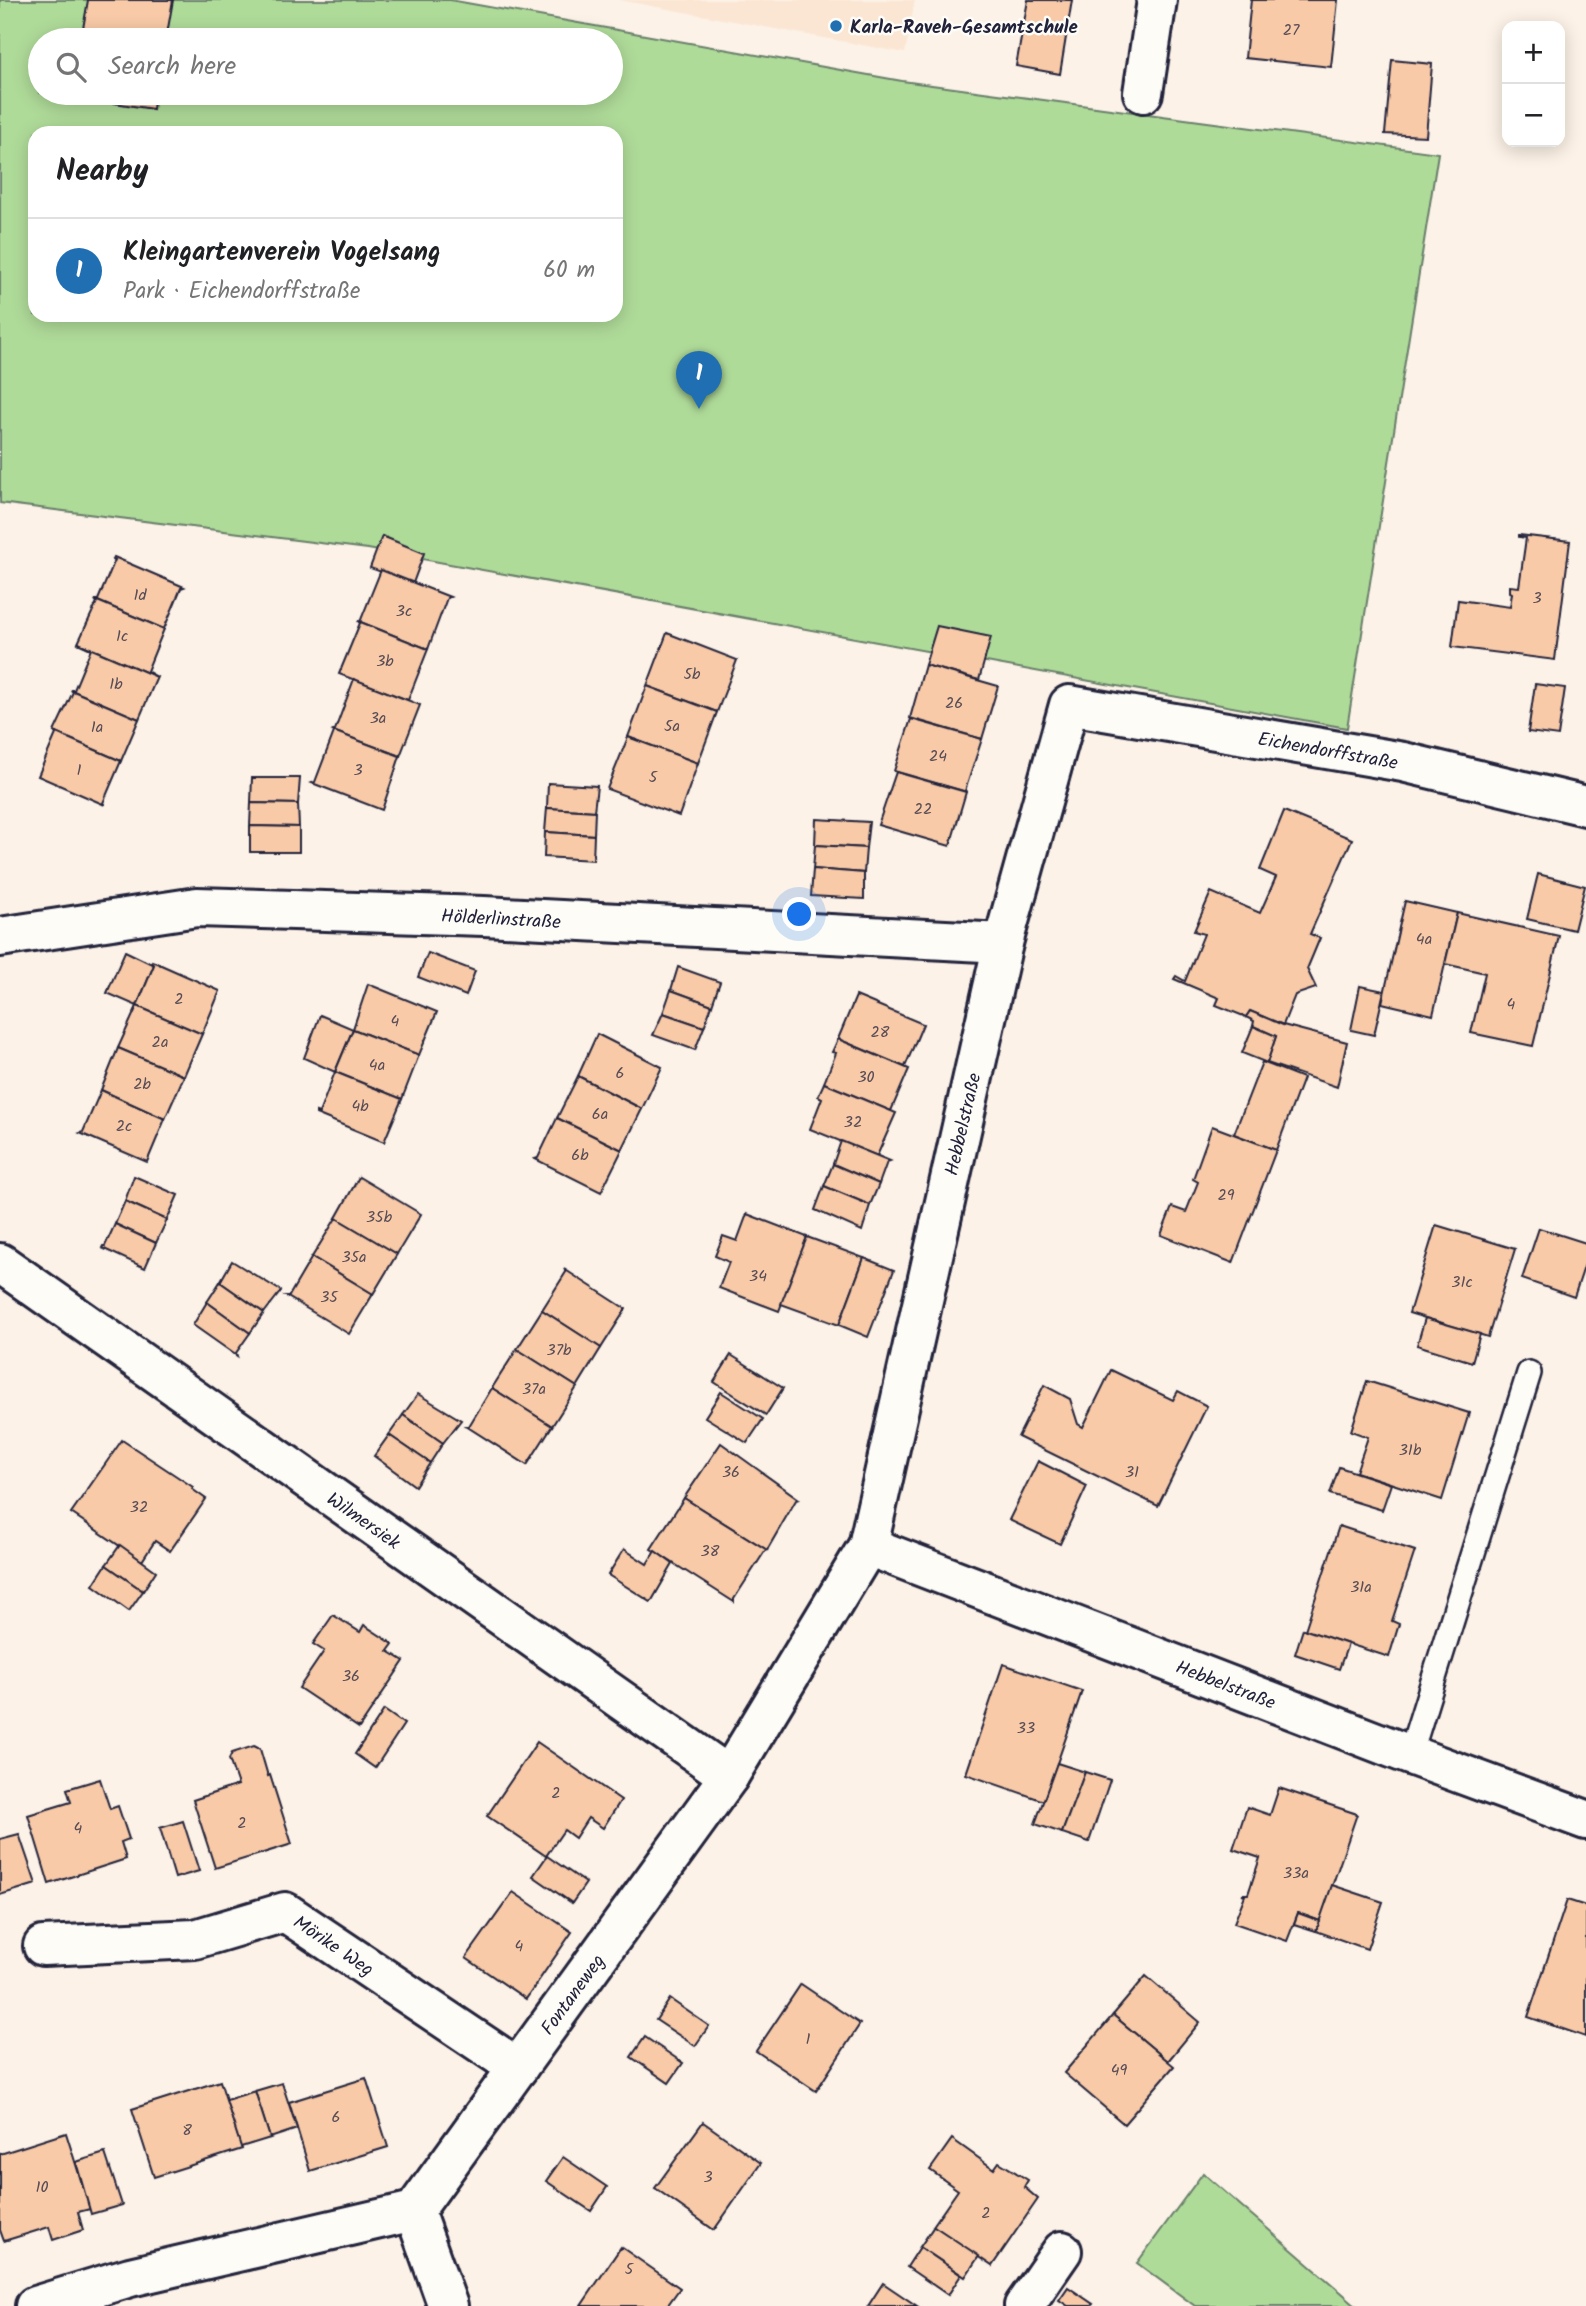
<!DOCTYPE html>
<html lang="en">
<head>
<meta charset="utf-8">
<style>
  body { margin:0; font-family:Kalam,sans-serif; background:#f6f6f6; color:#202124 }
  .controls { position:absolute; right:21px; top:21px; display:grid; overflow:hidden; border-radius:14px; box-shadow:0 4px 18px #0003 }
  .controls button { width:63px; height:63px; display:grid; place-items:center; padding:0; border:0; border-bottom:2px solid #e0e0e0; background:#fff; color:#202124; font:35px sans-serif }
  .you { position:absolute; left:800px; top:915px; width:24px; height:24px; margin:-18px; border:5px solid #fff; border-radius:50%; background:#1a73e8; box-shadow:0 0 0 10px #1a73e833 }
  .badge { display:grid; place-items:center; width:46px; height:46px; border-radius:50%; background:#1f6fb2; color:#fff; font-size:23px; font-weight:700 }
  .pin { position:absolute; translate:-50% -58px; filter:drop-shadow(0 2px 4px #0008) }
  .pin::after { content:''; position:absolute; top:37px; width:24px; height:21px; background:inherit; clip-path:polygon(0 0,100% 0,50% 100%) }
  .list { margin:0; padding:0; list-style:none }
  h2 { display:flex; justify-content:space-between; align-items:center; height:91px; margin:0; padding:0 28px; font-size:30px }
  h2 small { font-size:23px; font-weight:400; color:#757577 }
  .list li { display:grid; grid-template-columns:46px 1fr auto; gap:21px; align-items:center; box-sizing:border-box; height:105px; padding:0 28px; border-top:2px solid #e0e0e0 }
  .list b { display:block; font-size:26px; white-space:nowrap }
  .list p { margin:0; font-size:23px; white-space:nowrap; color:#757577 }
  .list em { font-size:23px; font-style:normal; color:#757577 }
  .icon { flex:none; width:38px; height:38px; fill:none; stroke:currentColor; stroke-width:2; stroke-linecap:round; stroke-linejoin:round }
  .map { position:relative; flex:none; width:1586px; height:2306px; overflow:hidden }
  .search { position:absolute; background:#fff; box-shadow:0 4px 18px #0003; left:28px; top:28px; width:595px; height:77px; display:flex; align-items:center; gap:18px; box-sizing:border-box; padding:0 24px; border-radius:38px; color:#757577; font-size:26px }
  .panel { position:absolute; background:#fff; box-shadow:0 4px 18px #0003; left:28px; top:126px; width:595px; height:196px; border-radius:21px }
  .map>svg:first-child { display:block }
</style>
</head>
<body>
<div class="map">
<svg width="1586" height="2306" viewBox="0 0 1586 2306">
  <rect width="100%" height="100%" fill="#fcf2e7"/>
  <filter id="ink" filterUnits="userSpaceOnUse"><feTurbulence type="fractalNoise" baseFrequency=".0143" numOctaves="2"/><feDisplacementMap in="SourceGraphic" scale="14" xChannelSelector="R" yChannelSelector="G"/><feConvolveMatrix kernelMatrix="1 2 1 2 8 2 1 2 1" color-interpolation-filters="sRGB"/></filter>
  <g filter="url(#ink)">
    <path fill="#fbe6d4" d="M 619,0 L 915,0 L 905,53 Z"/>
    <g fill="#afdb99" stroke="#687e6a" stroke-width="2" fill-rule="evenodd">
      <path d="M 0,0 L 450,0 L 902,81 L 1438,153 L 1347,728 L 368,549 L 0,503 ZM 40,40 L 611,40 L 611,93 L 40,93 ZM 35,133 L 616,133 L 616,315 L 35,315 Z"/>
      <path d="M 1203,2173 L 1357,2306 L 1195,2306 L 1137,2263 Z"/>
    </g>
    <g fill="#f8caa7" stroke="#22223b" stroke-width="2">
      <path d="M 88,0 L 173,0 L 166,40 L 81,40 Z"/>
      <path d="M 1028,0 L 1072,0 L 1060,74 L 1016,66 Z"/>
      <path d="M 1251,0 L 1338,0 L 1331,67 L 1245,58 Z"/>
      <path d="M 1392,60 L 1432,64 L 1426,136 L 1385,134 Z"/>
      <path d="M 77,93 L 155,93 L 153,109 L 76,97 Z"/>
      <path d="M 1519,535 L 1570,541 L 1555,660 L 1452,647 L 1458,600 L 1510,607 L 1512,593 L 1510,592 L 1510,586 L 1519,587 L 1526,538 L 1519,537 Z"/>
      <path d="M 382,536 L 424,553 L 413,583 L 370,568 Z"/>
      <path d="M 114,557 L 184,587 L 181,588 L 164,629 L 95,600 L 98,600 L 115,560 L 113,559 Z"/>
      <path d="M 381,570 L 450,597 L 447,598 L 428,649 L 358,621 L 360,622 Z"/>
      <path d="M 95,600 L 164,629 L 147,671 L 157,677 L 78,643 L 97,602 Z"/>
      <path d="M 358,621 L 428,649 L 408,700 L 339,674 L 360,623 Z"/>
      <path d="M 937,626 L 991,637 L 979,680 L 925,665 Z"/>
      <path d="M 667,633 L 737,660 L 717,712 L 647,686 Z"/>
      <path d="M 78,643 L 157,677 L 139,719 L 71,690 L 74,690 L 91,649 Z"/>
      <path d="M 925,665 L 998,686 L 982,739 L 910,718 Z"/>
      <path d="M 354,679 L 420,705 L 400,756 L 333,731 L 335,730 Z"/>
      <path d="M 1535,684 L 1565,688 L 1558,736 L 1528,732 Z"/>
      <path d="M 647,686 L 717,712 L 698,763 L 628,737 Z"/>
      <path d="M 71,690 L 139,719 L 121,761 L 54,732 L 73,692 Z"/>
      <path d="M 911,719 L 982,739 L 965,791 L 967,792 L 894,771 Z"/>
      <path d="M 333,731 L 400,756 L 382,810 L 312,783 L 315,782 L 334,732 Z"/>
      <path d="M 54,732 L 121,761 L 103,803 L 105,805 L 38,776 L 56,734 Z"/>
      <path d="M 628,737 L 698,763 L 679,816 L 607,789 Z"/>
      <path d="M 896,772 L 966,792 L 950,846 L 878,825 Z"/>
      <path d="M 252,778 L 300,778 L 298,804 L 251,803 Z"/>
      <path d="M 548,783 L 597,786 L 594,811 L 547,808 Z"/>
      <path d="M 251,803 L 298,804 L 299,827 L 250,826 Z"/>
      <path d="M 547,808 L 595,811 L 594,835 L 545,832 Z"/>
      <path d="M 1284,811 L 1352,839 L 1310,934 L 1320,938 L 1307,969 L 1316,988 L 1295,995 L 1283,1025 L 1250,1011 L 1246,1017 L 1216,1005 L 1219,998 L 1174,979 L 1176,976 L 1185,981 L 1204,934 L 1194,931 L 1211,892 L 1260,913 L 1276,877 L 1260,870 Z"/>
      <path d="M 816,819 L 869,822 L 866,848 L 815,845 Z"/>
      <path d="M 250,826 L 299,827 L 299,852 L 250,852 Z"/>
      <path d="M 545,832 L 594,835 L 593,860 L 544,857 Z"/>
      <path d="M 815,845 L 866,848 L 864,873 L 813,869 Z"/>
      <path d="M 813,869 L 864,873 L 864,899 L 811,896 Z"/>
      <path d="M 1538,874 L 1585,886 L 1574,930 L 1527,919 Z"/>
      <path d="M 1405,901 L 1457,913 L 1433,1015 L 1382,1003 Z"/>
      <path d="M 1457,913 L 1559,936 L 1533,1046 L 1471,1033 L 1485,973 L 1445,964 Z"/>
      <path d="M 125,951 L 154,965 L 137,1006 L 107,993 Z"/>
      <path d="M 428,953 L 475,971 L 466,996 L 418,977 Z"/>
      <path d="M 152,961 L 220,991 L 202,1034 L 137,1006 L 154,965 L 151,963 Z"/>
      <path d="M 678,967 L 720,982 L 712,1005 L 671,990 Z"/>
      <path d="M 368,984 L 437,1012 L 419,1055 L 353,1029 Z"/>
      <path d="M 1360,986 L 1384,991 L 1374,1035 L 1351,1030 Z"/>
      <path d="M 671,990 L 712,1005 L 704,1027 L 663,1013 Z"/>
      <path d="M 856,996 L 923,1024 L 905,1067 L 838,1039 Z"/>
      <path d="M 137,1006 L 202,1034 L 184,1076 L 118,1048 Z"/>
      <path d="M 1250,1011 L 1283,1025 L 1347,1042 L 1337,1087 L 1267,1063 L 1276,1036 L 1253,1026 L 1254,1021 L 1246,1017 Z"/>
      <path d="M 663,1013 L 704,1027 L 695,1050 L 653,1035 Z"/>
      <path d="M 320,1015 L 353,1029 L 335,1072 L 304,1058 Z"/>
      <path d="M 1253,1026 L 1276,1036 L 1267,1063 L 1242,1053 Z"/>
      <path d="M 353,1029 L 419,1055 L 402,1099 L 335,1072 Z"/>
      <path d="M 597,1034 L 662,1067 L 642,1109 L 578,1076 Z"/>
      <path d="M 838,1039 L 909,1069 L 891,1111 L 824,1083 L 836,1053 L 832,1052 Z"/>
      <path d="M 118,1048 L 184,1076 L 165,1119 L 101,1090 Z"/>
      <path d="M 1262,1062 L 1303,1078 L 1276,1150 L 1234,1134 Z"/>
      <path d="M 335,1072 L 402,1099 L 384,1142 L 316,1114 L 316,1112 L 319,1113 Z"/>
      <path d="M 578,1076 L 642,1109 L 622,1150 L 557,1118 Z"/>
      <path d="M 824,1083 L 896,1113 L 877,1156 L 810,1129 L 822,1098 L 818,1096 Z"/>
      <path d="M 101,1090 L 165,1119 L 147,1162 L 80,1133 L 83,1132 Z"/>
      <path d="M 557,1118 L 622,1150 L 601,1192 L 535,1159 L 538,1158 Z"/>
      <path d="M 1212,1126 L 1276,1150 L 1233,1263 L 1161,1235 L 1172,1207 L 1186,1212 L 1198,1182 L 1193,1179 Z"/>
      <path d="M 841,1141 L 890,1161 L 887,1162 L 879,1184 L 833,1164 Z"/>
      <path d="M 833,1164 L 879,1184 L 870,1205 L 824,1186 Z"/>
      <path d="M 134,1176 L 178,1195 L 167,1220 L 125,1201 Z"/>
      <path d="M 359,1177 L 421,1214 L 397,1254 L 336,1218 Z"/>
      <path d="M 824,1186 L 870,1205 L 862,1231 L 815,1210 Z"/>
      <path d="M 125,1201 L 167,1220 L 156,1243 L 115,1224 Z"/>
      <path d="M 747,1214 L 807,1237 L 779,1311 L 719,1288 L 729,1262 L 715,1256 L 723,1236 L 737,1241 Z"/>
      <path d="M 336,1218 L 397,1254 L 373,1294 L 312,1257 Z"/>
      <path d="M 115,1224 L 156,1243 L 145,1268 L 102,1248 L 103,1246 L 105,1246 Z"/>
      <path d="M 1436,1225 L 1515,1249 L 1488,1337 L 1409,1313 Z"/>
      <path d="M 1539,1228 L 1586,1243 L 1586,1261 L 1574,1297 L 1522,1279 Z"/>
      <path d="M 807,1237 L 864,1258 L 839,1325 L 781,1304 Z"/>
      <path d="M 312,1257 L 373,1294 L 349,1334 L 286,1296 L 289,1296 Z"/>
      <path d="M 864,1258 L 894,1270 L 868,1337 L 839,1325 Z"/>
      <path d="M 232,1261 L 281,1291 L 264,1313 L 220,1282 Z"/>
      <path d="M 564,1269 L 626,1309 L 601,1348 L 542,1310 L 566,1272 Z"/>
      <path d="M 220,1282 L 264,1313 L 250,1333 L 207,1302 Z"/>
      <path d="M 207,1302 L 250,1333 L 236,1353 L 237,1356 L 193,1325 Z"/>
      <path d="M 542,1310 L 601,1348 L 577,1387 L 517,1349 Z"/>
      <path d="M 1425,1318 L 1480,1334 L 1472,1362 L 1417,1345 Z"/>
      <path d="M 517,1349 L 577,1387 L 552,1426 L 492,1388 Z"/>
      <path d="M 731,1355 L 783,1388 L 766,1415 L 714,1382 Z"/>
      <path d="M 1111,1370 L 1173,1400 L 1178,1391 L 1207,1406 L 1158,1506 L 1018,1437 L 1044,1385 L 1070,1399 L 1078,1424 L 1083,1427 Z"/>
      <path d="M 1367,1381 L 1469,1413 L 1442,1500 L 1356,1472 L 1368,1437 L 1351,1431 Z"/>
      <path d="M 492,1388 L 552,1426 L 527,1465 L 466,1426 L 469,1426 Z"/>
      <path d="M 721,1392 L 763,1419 L 747,1443 L 705,1417 Z"/>
      <path d="M 418,1394 L 461,1420 L 443,1443 L 403,1415 Z"/>
      <path d="M 403,1415 L 443,1443 L 430,1463 L 389,1435 Z"/>
      <path d="M 389,1435 L 430,1463 L 415,1486 L 374,1456 Z"/>
      <path d="M 122,1440 L 193,1487 L 192,1489 L 206,1499 L 170,1551 L 155,1541 L 142,1561 L 71,1513 Z"/>
      <path d="M 721,1443 L 799,1499 L 796,1500 L 767,1550 L 684,1498 Z"/>
      <path d="M 1038,1461 L 1087,1486 L 1060,1544 L 1009,1520 Z"/>
      <path d="M 1339,1467 L 1391,1484 L 1382,1510 L 1330,1494 Z"/>
      <path d="M 684,1498 L 767,1550 L 765,1551 L 734,1599 L 734,1602 L 651,1549 Z"/>
      <path d="M 1339,1526 L 1415,1551 L 1392,1621 L 1399,1624 L 1389,1657 L 1305,1630 Z"/>
      <path d="M 120,1545 L 156,1571 L 143,1591 L 106,1565 Z"/>
      <path d="M 624,1549 L 647,1564 L 655,1551 L 673,1564 L 651,1602 L 608,1575 Z"/>
      <path d="M 106,1565 L 143,1591 L 129,1611 L 93,1585 Z"/>
      <path d="M 333,1615 L 360,1632 L 364,1625 L 393,1644 L 388,1651 L 404,1661 L 359,1728 L 299,1688 L 324,1651 L 313,1644 Z"/>
      <path d="M 1303,1629 L 1348,1644 L 1339,1669 L 1295,1654 Z"/>
      <path d="M 1003,1664 L 1082,1691 L 1044,1801 L 966,1774 Z"/>
      <path d="M 384,1710 L 404,1724 L 375,1768 L 355,1754 Z"/>
      <path d="M 537,1742 L 621,1800 L 603,1828 L 588,1818 L 575,1838 L 564,1830 L 546,1856 L 487,1816 Z"/>
      <path d="M 254,1746 L 260,1749 L 268,1776 L 270,1775 L 292,1844 L 215,1868 L 193,1800 L 238,1785 L 229,1759 L 232,1753 Z"/>
      <path d="M 1057,1763 L 1085,1772 L 1062,1833 L 1035,1824 Z"/>
      <path d="M 1085,1772 L 1110,1780 L 1089,1842 L 1062,1833 Z"/>
      <path d="M 100,1779 L 110,1809 L 118,1806 L 129,1839 L 121,1842 L 126,1859 L 49,1884 L 28,1815 L 71,1802 L 67,1789 Z"/>
      <path d="M 1279,1788 L 1357,1814 L 1320,1921 L 1298,1913 L 1287,1941 L 1234,1923 L 1245,1895 L 1242,1894 L 1248,1894 L 1260,1858 L 1233,1849 L 1247,1807 L 1270,1815 Z"/>
      <path d="M 183,1821 L 199,1871 L 175,1878 L 160,1828 Z"/>
      <path d="M 19,1834 L 36,1884 L 0,1895 L 0,1839 Z"/>
      <path d="M 547,1856 L 586,1883 L 572,1903 L 533,1876 Z"/>
      <path d="M 1332,1885 L 1383,1902 L 1367,1949 L 1316,1931 Z"/>
      <path d="M 513,1892 L 572,1932 L 526,1999 L 466,1958 Z"/>
      <path d="M 1567,1900 L 1586,1906 L 1586,2037 L 1528,2017 Z"/>
      <path d="M 1298,1913 L 1320,1921 L 1316,1931 L 1294,1924 Z"/>
      <path d="M 1146,1976 L 1200,2022 L 1168,2061 L 1113,2015 Z"/>
      <path d="M 801,1984 L 860,2024 L 816,2091 L 756,2051 Z"/>
      <path d="M 670,1999 L 709,2026 L 695,2046 L 656,2020 Z"/>
      <path d="M 1113,2015 L 1174,2066 L 1124,2124 L 1064,2073 Z"/>
      <path d="M 645,2037 L 683,2063 L 669,2083 L 631,2057 Z"/>
      <path d="M 366,2078 L 388,2147 L 310,2171 L 289,2102 Z"/>
      <path d="M 220,2081 L 242,2149 L 154,2177 L 132,2109 Z"/>
      <path d="M 282,2083 L 297,2129 L 270,2138 L 255,2091 Z"/>
      <path d="M 255,2091 L 270,2138 L 241,2147 L 226,2100 Z"/>
      <path d="M 703,2122 L 761,2163 L 714,2230 L 655,2188 Z"/>
      <path d="M 66,2133 L 90,2209 L 78,2212 L 83,2230 L 53,2240 L 49,2227 L 4,2241 L 0,2230 L 0,2154 Z"/>
      <path d="M 952,2139 L 994,2169 L 999,2162 L 1028,2180 L 1024,2187 L 1038,2199 L 992,2266 L 933,2226 L 958,2190 L 930,2170 Z"/>
      <path d="M 105,2153 L 122,2205 L 91,2214 L 76,2162 Z"/>
      <path d="M 563,2157 L 607,2187 L 591,2211 L 546,2181 Z"/>
      <path d="M 934,2226 L 979,2256 L 965,2277 L 920,2247 Z"/>
      <path d="M 621,2247 L 680,2288 L 667,2306 L 581,2306 Z"/>
      <path d="M 920,2247 L 961,2275 L 948,2295 L 907,2267 Z"/>
      <path d="M 883,2283 L 917,2306 L 868,2306 Z"/>
      <path d="M 1068,2287 L 1093,2304 L 1091,2306 L 1068,2306 L 1059,2300 Z"/>
    </g>
    <g fill="none" stroke-linecap="round" stroke-linejoin="round">
      <g stroke="#22223b" stroke-width="28">
        <path id="service" d="M 1410,1755 L 1529,1373"/>
      </g>
      <g stroke="#22223b" stroke-width="44">
        <g id="minor">
          <path d="M 1143,93 L 1157,0"/>
          <path d="M 0,937 L 197,907 L 484,916 L 1003,943"/>
          <path d="M 0,1263 L 729,1776"/>
          <path d="M 868,1546 L 1410,1755 L 1586,1820"/>
          <path d="M 43,1946 L 195,1939 L 285,1912 L 518,2068"/>
          <path d="M 414,2211 L 448,2306"/>
          <path d="M 35,2306 L 130,2277 L 414,2211 L 729,1776 L 868,1546 L 1003,943 L 1069,705 L 1403,762 L 1586,806"/>
          <path d="M 1024,2306 L 1062,2251"/>
        </g>
      </g>
      <use href="#service" stroke="#fdfcf7" stroke-width="23"/>
      <use href="#minor" stroke="#fdfcf7" stroke-width="38"/>
    </g>
  </g>
  <circle fill="#1f6fb2" stroke="#fdfcf7" stroke-width="2.5" cx="836" cy="26" r="7"/>
  <g text-anchor="middle" stroke-width="5" stroke-linejoin="round" paint-order="stroke">
    <g font-size="16" fill="#584c56">
      <text x="1291" y="35">27</text>
      <text x="140" y="600">1d</text>
      <text x="1537" y="603">3</text>
      <text x="404" y="616">3c</text>
      <text x="122" y="641">1c</text>
      <text x="385" y="666">3b</text>
      <text x="692" y="679">5b</text>
      <text x="116" y="689">1b</text>
      <text x="954" y="708">26</text>
      <text x="378" y="723">3a</text>
      <text x="672" y="731">5a</text>
      <text x="97" y="732">1a</text>
      <text x="938" y="761">24</text>
      <text x="79" y="775">1</text>
      <text x="358" y="775">3</text>
      <text x="653" y="782">5</text>
      <text x="923" y="814">22</text>
      <text x="1424" y="944">4a</text>
      <text x="179" y="1004">2</text>
      <text x="1511" y="1009">4</text>
      <text x="395" y="1026">4</text>
      <text x="880" y="1037">28</text>
      <text x="160" y="1047">2a</text>
      <text x="377" y="1070">4a</text>
      <text x="620" y="1078">6</text>
      <text x="866" y="1082">30</text>
      <text x="142" y="1089">2b</text>
      <text x="360" y="1111">4b</text>
      <text x="600" y="1119">6a</text>
      <text x="853" y="1127">32</text>
      <text x="124" y="1131">2c</text>
      <text x="580" y="1160">6b</text>
      <text x="1226" y="1200">29</text>
      <text x="379" y="1222">35b</text>
      <text x="354" y="1262">35a</text>
      <text x="758" y="1281">34</text>
      <text x="1462" y="1287">31c</text>
      <text x="329" y="1302">35</text>
      <text x="559" y="1355">37b</text>
      <text x="534" y="1394">37a</text>
      <text x="1410" y="1455">31b</text>
      <text x="731" y="1477">36</text>
      <text x="1132" y="1477">31</text>
      <text x="139" y="1512">32</text>
      <text x="710" y="1556">38</text>
      <text x="1361" y="1592">31a</text>
      <text x="351" y="1681">36</text>
      <text x="1026" y="1733">33</text>
      <text x="556" y="1798">2</text>
      <text x="242" y="1828">2</text>
      <text x="78" y="1833">4</text>
      <text x="1296" y="1878">33a</text>
      <text x="519" y="1951">4</text>
      <text x="808" y="2044">1</text>
      <text x="1119" y="2075">49</text>
      <text x="336" y="2122">6</text>
      <text x="187" y="2135">8</text>
      <text x="708" y="2182">3</text>
      <text x="42" y="2192">10</text>
      <text x="986" y="2218">2</text>
      <text x="629" y="2274">5</text>
    </g>
    <g font-size="19" font-weight="bold" fill="#22223b" stroke="#fdfcf7" text-anchor="start">
      <text x="850" y="33">Karla-Raveh-Gesamtschule</text>
    </g>
    <g font-size="19" fill="#22223b" stroke="#fdfcf7">
      <text transform="translate(1328 750) rotate(10)" y="7">Eichendorffstraße</text>
      <text transform="translate(501 918) rotate(3)" y="7">Hölderlinstraße</text>
      <text transform="translate(962 1124) rotate(-77)" y="7">Hebbelstraße</text>
      <text transform="translate(364 1520) rotate(35)" y="7">Wilmersiek</text>
      <text transform="translate(1226 1684) rotate(21)" y="7">Hebbelstraße</text>
      <text transform="translate(334 1945) rotate(34)" y="7">Mörike Weg</text>
      <text transform="translate(572 1994) rotate(-54)" y="7">Fontaneweg</text>
    </g>
  </g>
</svg>
<div class="controls">
<button>+</button>
<button>−</button>
</div>
<div class="you"></div>
<div class="pin badge" style="left:699px;top:409px">1</div>
<div class="search"><svg class="icon" aria-label="search" viewBox="0 0 24 24"><circle cx="10" cy="10" r="6"/><path d="M15 15l6 6"/></svg>Search here</div>
<section class="panel">
<h2>Nearby<small></small></h2>
<ul class="list">
<li><span class="badge">1</span><div><b>Kleingartenverein Vogelsang</b><p>Park · Eichendorffstraße</p></div><em>60 m</em></li>
</ul>
</section>
</div>
</body>
</html>
